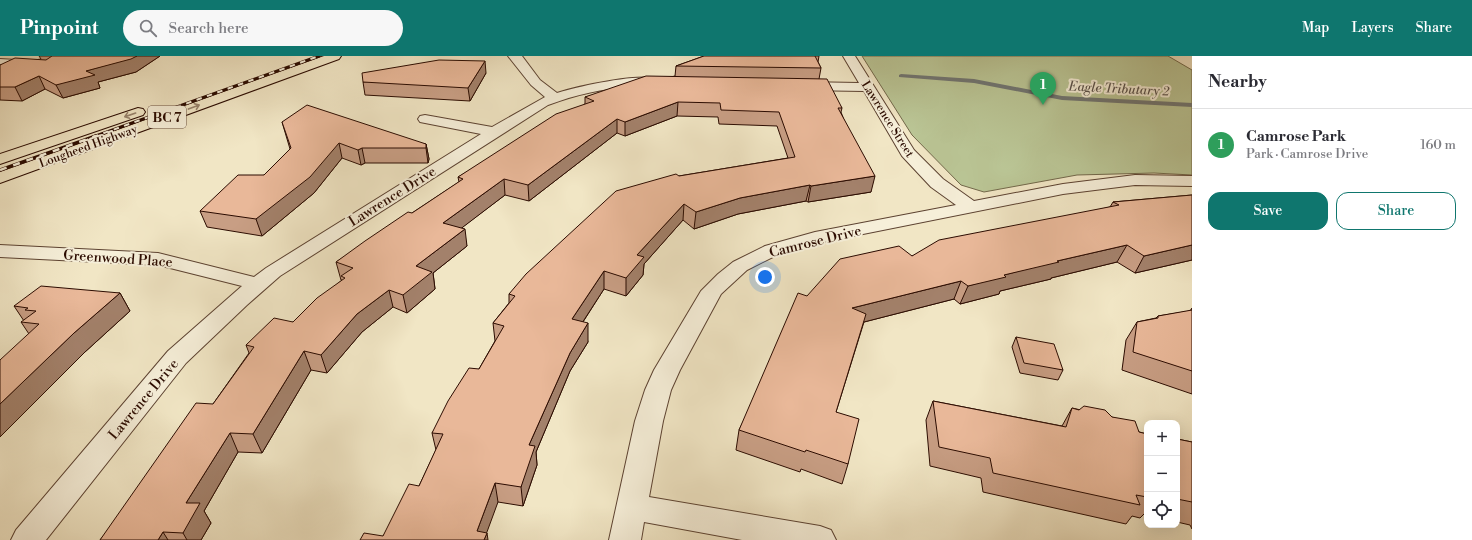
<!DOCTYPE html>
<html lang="en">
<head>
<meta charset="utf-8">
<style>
  body { margin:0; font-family:"Libre Bodoni",serif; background:#f7f7f7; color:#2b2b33 }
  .controls { position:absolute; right:12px; bottom:12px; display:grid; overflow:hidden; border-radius:8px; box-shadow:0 4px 16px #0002 }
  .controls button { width:36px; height:36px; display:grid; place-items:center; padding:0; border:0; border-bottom:1px solid #e1e1e2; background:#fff; color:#2b2b33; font:20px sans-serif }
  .you { position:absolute; left:765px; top:221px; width:14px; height:14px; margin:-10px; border:3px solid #fff; border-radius:50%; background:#1a73e8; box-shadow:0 0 0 6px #1a73e833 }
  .badge { display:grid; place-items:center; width:26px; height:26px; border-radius:50%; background:#0f766e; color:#fff; font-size:13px; font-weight:700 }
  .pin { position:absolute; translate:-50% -33px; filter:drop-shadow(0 1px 2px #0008) }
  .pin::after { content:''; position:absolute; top:21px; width:14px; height:12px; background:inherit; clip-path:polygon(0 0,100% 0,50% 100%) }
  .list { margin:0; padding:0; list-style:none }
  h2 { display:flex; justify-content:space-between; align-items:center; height:52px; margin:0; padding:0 16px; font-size:17px }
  h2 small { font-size:13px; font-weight:400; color:#7c7c81 }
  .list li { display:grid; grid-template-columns:26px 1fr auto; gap:12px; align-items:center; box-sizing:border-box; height:72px; padding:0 16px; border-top:1px solid #e1e1e2 }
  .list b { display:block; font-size:15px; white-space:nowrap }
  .list p { margin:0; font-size:13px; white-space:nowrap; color:#7c7c81 }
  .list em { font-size:13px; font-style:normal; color:#7c7c81 }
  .actions { display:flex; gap:8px; padding:12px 16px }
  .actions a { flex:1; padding:9px 0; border:1px solid #0f766e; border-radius:12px; text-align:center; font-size:14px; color:#0f766e }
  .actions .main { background:#0f766e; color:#fff }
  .icon { flex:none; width:22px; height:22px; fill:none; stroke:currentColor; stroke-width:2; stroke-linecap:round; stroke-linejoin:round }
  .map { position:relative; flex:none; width:1192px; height:484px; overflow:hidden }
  header { display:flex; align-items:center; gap:24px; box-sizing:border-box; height:56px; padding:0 20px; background:#0f766e; color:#fff }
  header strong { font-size:19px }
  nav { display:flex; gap:22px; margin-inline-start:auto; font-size:14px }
  .search { width:280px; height:36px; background:#f7f7f7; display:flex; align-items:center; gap:10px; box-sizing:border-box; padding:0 14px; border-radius:22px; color:#7c7c81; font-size:15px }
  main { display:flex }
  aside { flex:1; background:#fff }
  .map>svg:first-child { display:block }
</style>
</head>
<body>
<header>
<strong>Pinpoint</strong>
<div class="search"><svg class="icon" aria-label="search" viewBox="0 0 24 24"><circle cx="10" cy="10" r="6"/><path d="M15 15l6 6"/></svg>Search here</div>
<nav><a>Map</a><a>Layers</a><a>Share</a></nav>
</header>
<main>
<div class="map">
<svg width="1192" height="484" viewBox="0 0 1192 484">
  <rect width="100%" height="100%" fill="#f1e6c5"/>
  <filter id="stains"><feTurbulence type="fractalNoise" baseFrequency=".005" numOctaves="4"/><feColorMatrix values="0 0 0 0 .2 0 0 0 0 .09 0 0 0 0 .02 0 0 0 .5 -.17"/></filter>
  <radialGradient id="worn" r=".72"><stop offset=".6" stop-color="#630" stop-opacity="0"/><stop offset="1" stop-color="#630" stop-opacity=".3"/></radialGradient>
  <path fill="#bac595" stroke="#72684a" d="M 862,0 L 1168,0 L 1192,14 L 1192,119 L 1154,117 L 1077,119 L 984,136 L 961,129 L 912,79 Z"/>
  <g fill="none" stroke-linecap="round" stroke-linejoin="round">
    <path fill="#717672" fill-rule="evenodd" d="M 901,18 L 974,23 L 1062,40 L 1192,47 L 1192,51 L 1062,44 L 974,27 L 899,21 L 899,19 Z"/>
    <g stroke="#5c4231" stroke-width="2">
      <g id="minor">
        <path d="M 508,0 L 522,0 L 540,24 L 557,37 C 572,32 652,13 661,26 C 657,33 640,30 632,31 C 603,32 575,39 548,49 L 280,220 L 247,249 L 186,307 L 46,484 L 11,484 L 16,474 L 168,295 L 242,230 L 158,209 L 0,201 L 0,189 L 158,197 L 254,221 L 266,212 L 481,78 L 420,66 L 418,63 L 420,60 L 425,59 L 492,71 L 545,41 L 531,29 Z"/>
        <path d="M 843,0 L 855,0 L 914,94 L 943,123 L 974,145 L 1063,128 L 1135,119 L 1192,120 L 1192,130 L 1135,129 L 1063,138 L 818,187 L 779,198 L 747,214 L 721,238 L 680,314 L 671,334 L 663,365 L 649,441 L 820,470 L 831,474 L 836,484 L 742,484 L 644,466 L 641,484 L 609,484 L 635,365 L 645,334 L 654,314 L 701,235 L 718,218 L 733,206 L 765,190 L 815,176 L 956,149 L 931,131 L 902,100 L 864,35 L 802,34 L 795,30 L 802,26 L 859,27 Z"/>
        <path d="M 0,3 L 34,5 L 40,9 L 34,13 L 0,11 Z"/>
      </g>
    </g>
    <g stroke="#2b0b00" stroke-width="2">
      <g id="major">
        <path d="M 324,0 L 341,0 L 339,3 L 0,127 L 0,116 Z"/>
        <path d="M 138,52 L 143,53 L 145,56 L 143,59 L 0,108 L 0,98 Z"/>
      </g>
    </g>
    <use href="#minor" fill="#f6efd9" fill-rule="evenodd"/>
    <use href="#major" fill="#f1e6c5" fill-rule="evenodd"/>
    <g stroke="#2b0b00" stroke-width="3">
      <path id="rail-far1" d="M 93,81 L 319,0"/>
    </g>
    <g stroke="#2b0b00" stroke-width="3.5">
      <path id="rail" d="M 0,114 L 96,80"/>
    </g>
    <use href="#rail-far1" stroke="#f6efd9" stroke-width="2" stroke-dasharray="5.5" stroke-linecap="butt"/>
    <use href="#rail" stroke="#f6efd9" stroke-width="2.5" stroke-dasharray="7" stroke-linecap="butt"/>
  </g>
  <g fill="#c89e84" stroke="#2b0b00">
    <path d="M 39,0 L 160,0 L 136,16 L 98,26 L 100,32 L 63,42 L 45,33 L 22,45 L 0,44 L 0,9 L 41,3 Z"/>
    <path d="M 704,0 L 819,0 L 818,6 L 821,12 L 819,23 L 842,52 L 841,56 L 871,136 L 808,146 L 806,145 L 738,158 L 694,173 L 683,164 L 644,208 L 643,219 L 626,240 L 604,233 L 583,266 L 588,286 L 570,315 L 536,396 L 537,409 L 523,450 L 498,446 L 383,480 L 419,430 L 436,394 L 432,377 L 479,313 L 495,285 L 493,267 L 509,247 L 509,238 L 679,120 L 788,102 L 777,70 L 719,68 L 718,61 L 677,60 L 625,80 L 617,77 L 529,145 L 505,139 L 461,172 L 467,190 L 433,217 L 435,233 L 407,257 L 393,251 L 362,276 L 327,317 L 311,314 L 262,397 L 238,396 L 204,455 L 211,467 L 201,484 L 100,484 L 213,348 L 249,297 L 246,289 L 293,266 L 342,224 L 341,224 L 336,206 L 412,157 L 459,126 L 458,121 L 585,48 L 585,41 L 675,20 L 676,10 Z"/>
    <path d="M 486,17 L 470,45 L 365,39 L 363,26 Z"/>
    <path d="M 282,66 L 426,88 L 429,103 L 428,107 L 365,107 L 361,109 L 342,102 L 314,137 L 262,180 L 207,171 L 200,155 L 264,119 L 290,93 Z"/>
    <path d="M 1192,139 L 1192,204 L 1135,217 L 1117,206 L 1051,222 L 1051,223 L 1000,235 L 999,238 L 960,248 L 954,243 L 864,266 L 836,356 L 848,408 L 842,428 L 801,413 L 800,416 L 736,394 L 739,374 L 807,240 L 912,200 L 1110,151 L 1113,146 Z"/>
    <path d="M 120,237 L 130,255 L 85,296 L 29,278 L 21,266 L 24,265 L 14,250 Z"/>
    <path d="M 1192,252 L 1192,338 L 1122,314 L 1126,284 L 1137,266 L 1156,262 L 1158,260 L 1190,255 Z"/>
    <path d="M 1016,281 L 1063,314 L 1058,324 L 1020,317 L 1012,291 Z"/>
    <path d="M 933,345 L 1062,370 L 1072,352 L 1112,361 L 1139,376 L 1147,378 L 1147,459 L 1144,458 L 1140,462 L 1132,460 L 1126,468 L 983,436 L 981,422 L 930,410 L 926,364 Z"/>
    <path d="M 1177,383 L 1192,386 L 1192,473 L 1190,469 L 1177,466 Z"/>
  </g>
  <g fill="#a3816b" stroke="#2b0b00">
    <path d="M 137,0 L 160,0 L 136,16 L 98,26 L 100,32 L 63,42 L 56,29 L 86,15 Z"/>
    <path d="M 485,5 L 486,17 L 470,45 L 468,32 Z"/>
    <path d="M 39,20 L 45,33 L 22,45 L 15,31 Z"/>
    <path d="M 678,46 L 677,60 L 625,80 L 625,66 Z"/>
    <path d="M 617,63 L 617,77 L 529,145 L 528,129 Z"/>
    <path d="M 339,87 L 342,102 L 314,137 L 262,180 L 256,163 Z"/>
    <path d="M 426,88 L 429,103 L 428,107 L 426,92 Z"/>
    <path d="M 362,92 L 365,107 L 361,109 L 358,94 Z"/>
    <path d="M 875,120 L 871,136 L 808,146 L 811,130 Z"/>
    <path d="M 504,123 L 505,139 L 446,184 L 443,167 Z"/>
    <path d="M 810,129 L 806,145 L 738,158 L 694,173 L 696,156 L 740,142 Z"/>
    <path d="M 684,148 L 683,164 L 644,208 L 643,219 L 626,240 L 626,222 L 637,199 Z"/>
    <path d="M 465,173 L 467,190 L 433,217 L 435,233 L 407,257 L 403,239 L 416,210 Z"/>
    <path d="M 1127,189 L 1117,206 L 1051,222 L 1051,223 L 1000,235 L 999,238 L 960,248 L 968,230 L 1004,219 L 1057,205 Z"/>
    <path d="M 1192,189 L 1192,204 L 1135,217 L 1144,200 Z"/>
    <path d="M 604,215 L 604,233 L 573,281 L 572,263 Z"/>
    <path d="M 961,225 L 954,243 L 864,266 L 852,252 Z"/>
    <path d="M 389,234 L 393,251 L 362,276 L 327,317 L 321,299 L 357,258 Z"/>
    <path d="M 120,237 L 130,255 L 85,296 L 0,381 L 0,348 L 74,277 Z"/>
    <path d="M 588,267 L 588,286 L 570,315 L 536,396 L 537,409 L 523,450 L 521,431 L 529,389 L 570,297 Z"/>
    <path d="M 304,295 L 311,314 L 262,397 L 253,378 Z"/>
    <path d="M 230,377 L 238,396 L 204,455 L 211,467 L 201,484 L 187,484 L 183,477 L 186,447 Z"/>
    <path d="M 495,427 L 498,446 L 484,484 L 477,475 Z"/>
    <path d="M 163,476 L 168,484 L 158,484 Z"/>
    <path d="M 487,477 L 488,484 L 484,484 Z"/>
  </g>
  <g fill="#e9b899" stroke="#2b0b00">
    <path d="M 52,0 L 137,0 L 131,3 L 86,15 L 95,19 L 56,29 L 39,20 L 15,31 L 0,31 L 0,9 L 15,2 L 46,4 Z"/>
    <path d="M 704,0 L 815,0 L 821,12 L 676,10 Z"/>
    <path d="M 439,4 L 485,5 L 468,32 L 363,26 L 362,17 Z"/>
    <path d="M 646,20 L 827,23 L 842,52 L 838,52 L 875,120 L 811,130 L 810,129 L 740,142 L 696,156 L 684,148 L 637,199 L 644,201 L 626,222 L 604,215 L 572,263 L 588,267 L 570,297 L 529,389 L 535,390 L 521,431 L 495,427 L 477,475 L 487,477 L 484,484 L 360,484 L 364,477 L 383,480 L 409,428 L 419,430 L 443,378 L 432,377 L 448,345 L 469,312 L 479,313 L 504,270 L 493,267 L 515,240 L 509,238 L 526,218 L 616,135 L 676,118 L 679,120 L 795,101 L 779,56 L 721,54 L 720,47 L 678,46 L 625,66 L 617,63 L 528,129 L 504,123 L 443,167 L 465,173 L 416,210 L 432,216 L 403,239 L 389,234 L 357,258 L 321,299 L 304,295 L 253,378 L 230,377 L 186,447 L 200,447 L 183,477 L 163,476 L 158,484 L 100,484 L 196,347 L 213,348 L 254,291 L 246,289 L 274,262 L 293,266 L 317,242 L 345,222 L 341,220 L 353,212 L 336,206 L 365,185 L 408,156 L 412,157 L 463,123 L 458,121 L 556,58 L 594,45 L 585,41 Z"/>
    <path d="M 307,49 L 426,88 L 426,92 L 362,92 L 358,94 L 339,87 L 310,121 L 256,163 L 200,155 L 238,119 L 264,119 L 291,92 L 282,66 Z"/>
    <path d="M 1192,139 L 1192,189 L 1144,200 L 1127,189 L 1057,205 L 1059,206 L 1004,219 L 1006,221 L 968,230 L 961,225 L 852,252 L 866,258 L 836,356 L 859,363 L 848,408 L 806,394 L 805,396 L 739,374 L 798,237 L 807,240 L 840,203 L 899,190 L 912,200 L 939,184 L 1119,149 L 1113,146 Z"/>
    <path d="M 41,230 L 120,237 L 74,277 L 0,348 L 0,304 L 39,268 L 21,266 L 36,255 L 25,254 L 28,252 L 14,250 Z"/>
    <path d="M 1192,254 L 1192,315 L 1133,296 L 1137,266 L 1158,262 L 1158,260 Z"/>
    <path d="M 1016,281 L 1054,288 L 1063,314 L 1024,307 Z"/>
    <path d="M 933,345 L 1066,371 L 1072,352 L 1079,354 L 1084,350 L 1105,354 L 1112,361 L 1135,365 L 1139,376 L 1147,378 L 1147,441 L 1136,439 L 1140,449 L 993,417 L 990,402 L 939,391 Z"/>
    <path d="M 1177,383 L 1192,386 L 1192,446 L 1177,443 Z"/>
  </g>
  <defs><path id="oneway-shaft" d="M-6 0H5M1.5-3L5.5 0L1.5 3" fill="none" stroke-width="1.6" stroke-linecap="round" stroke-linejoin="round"/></defs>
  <g stroke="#98836c">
    <use href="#oneway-shaft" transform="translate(194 51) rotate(-20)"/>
    <use href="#oneway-shaft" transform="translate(130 59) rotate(161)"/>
  </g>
  <g text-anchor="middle" stroke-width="4" stroke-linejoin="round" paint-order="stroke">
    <g font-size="12" fill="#2b0b00" stroke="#f6efd9">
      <text transform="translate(888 63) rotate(58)" y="4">Lawrence Street</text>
      <text transform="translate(88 90) rotate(-20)" y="4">Lougheed Highway</text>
    </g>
    <g font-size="13" font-style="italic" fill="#59524c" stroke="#f6efd9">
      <text transform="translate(1119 32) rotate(3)" y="5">Eagle Tributary 2</text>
    </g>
    <rect fill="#f6efd9" stroke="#684f41" stroke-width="1" x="148" y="50" width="38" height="22" rx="3"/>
    <g font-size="13" font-weight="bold" fill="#2b0b00">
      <text x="167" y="66">BC 7</text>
    </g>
    <g font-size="14" fill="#2b0b00" stroke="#f6efd9">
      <text transform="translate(392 140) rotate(-32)" y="5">Lawrence Drive</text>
      <text transform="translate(815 185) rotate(-14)" y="5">Camrose Drive</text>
      <text transform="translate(118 202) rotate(4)" y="5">Greenwood Place</text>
      <text transform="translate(143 343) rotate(-50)" y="5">Lawrence Drive</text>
    </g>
  </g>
  <rect width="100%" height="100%" filter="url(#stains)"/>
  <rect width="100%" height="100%" fill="url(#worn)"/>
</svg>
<div class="controls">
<button>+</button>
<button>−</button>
<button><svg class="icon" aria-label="locate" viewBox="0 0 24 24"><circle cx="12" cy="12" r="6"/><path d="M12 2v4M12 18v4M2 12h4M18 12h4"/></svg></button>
</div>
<div class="you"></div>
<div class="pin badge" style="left:1043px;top:49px;background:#2e9e5b">1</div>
</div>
<aside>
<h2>Nearby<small></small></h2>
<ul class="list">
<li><span class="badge" style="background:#2e9e5b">1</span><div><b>Camrose Park</b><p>Park · Camrose Drive</p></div><em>160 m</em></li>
</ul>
<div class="actions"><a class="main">Save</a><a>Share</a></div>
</aside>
</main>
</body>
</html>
